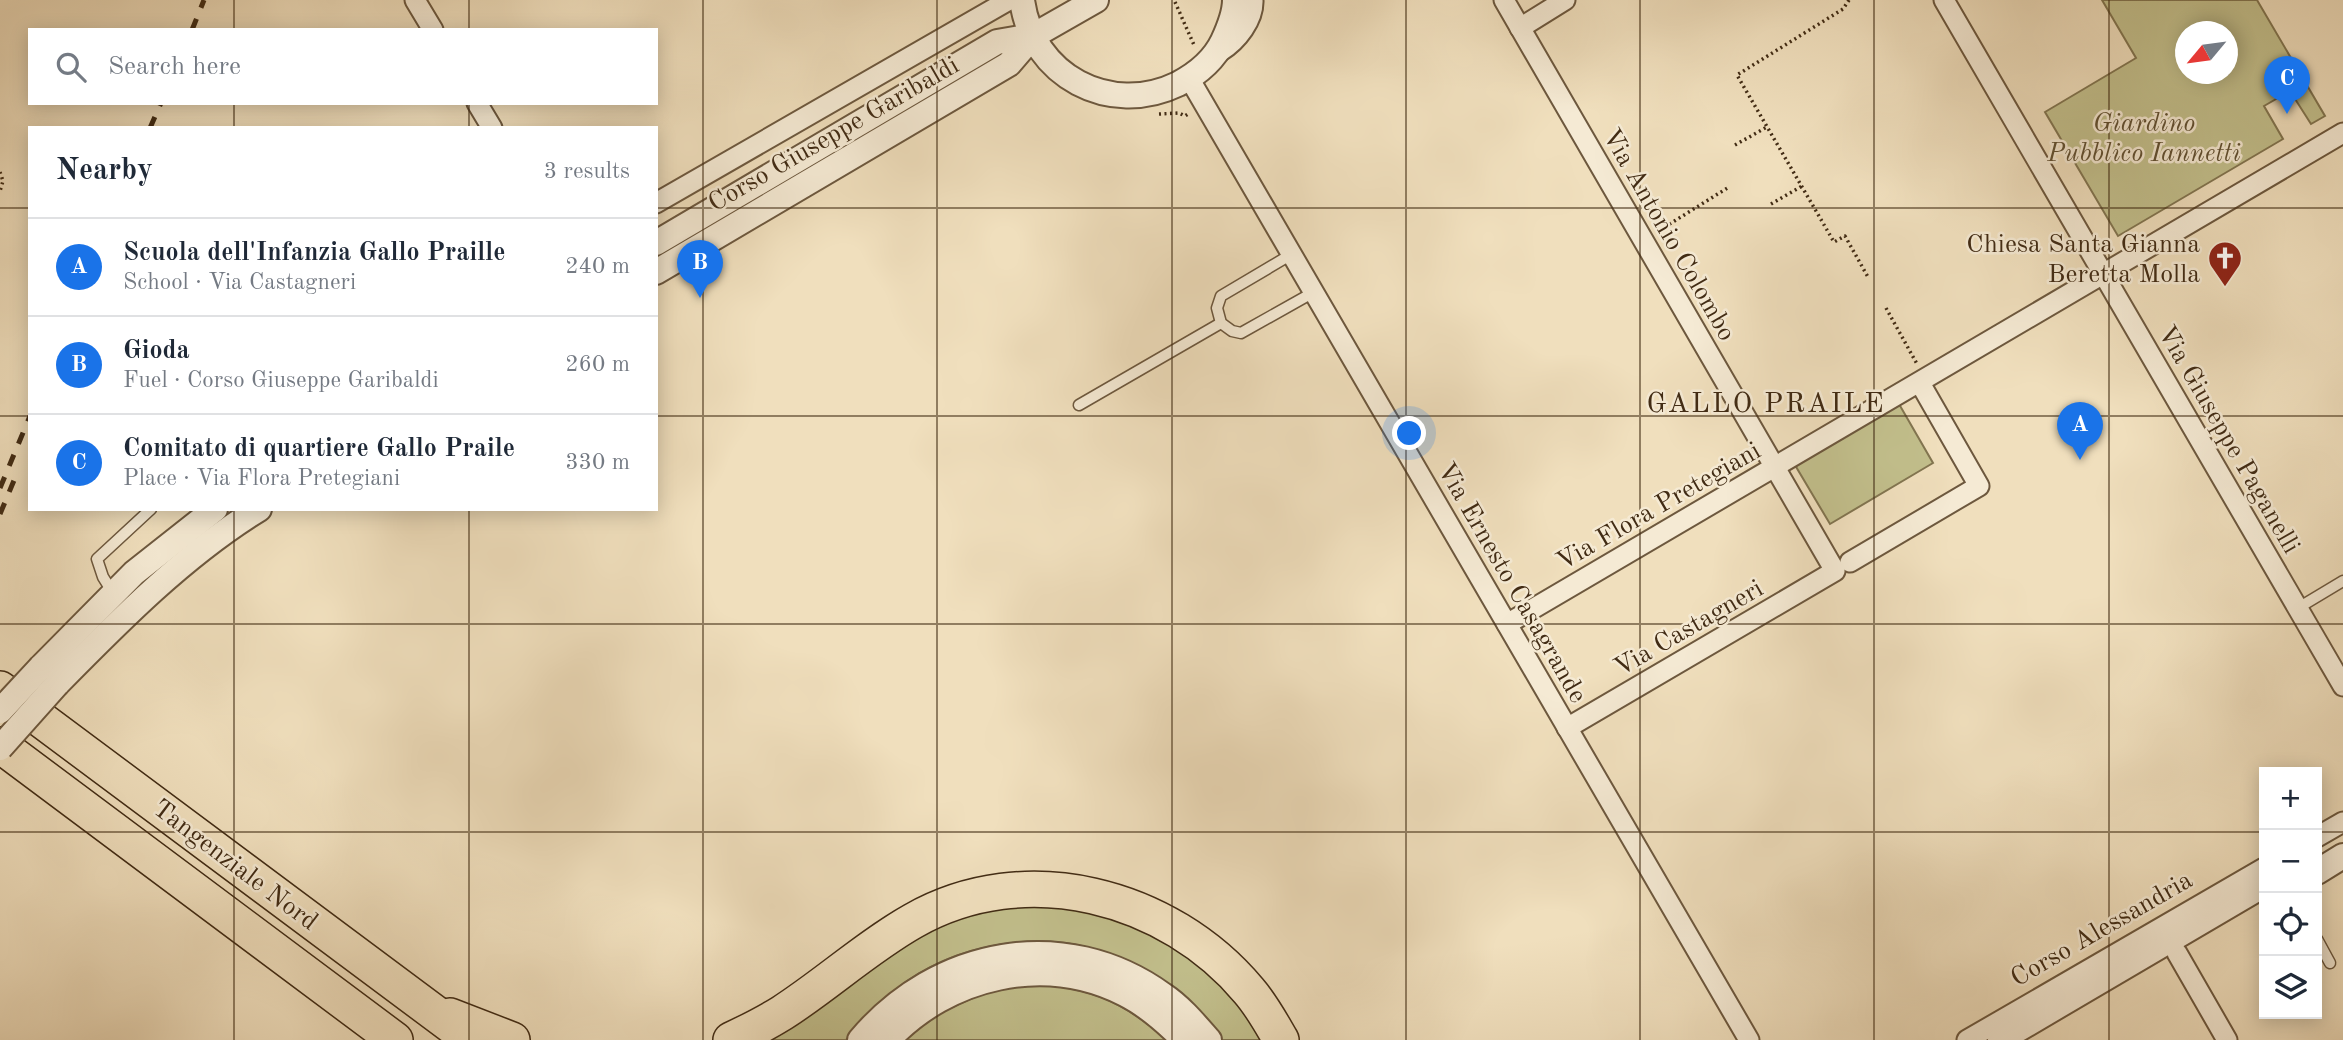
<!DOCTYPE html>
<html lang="en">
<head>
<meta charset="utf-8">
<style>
  body { margin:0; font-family:"Old Standard TT",serif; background:#f2f2f3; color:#1f2937 }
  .controls { position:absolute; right:21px; bottom:21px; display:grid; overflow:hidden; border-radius:0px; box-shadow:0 4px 18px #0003 }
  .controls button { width:63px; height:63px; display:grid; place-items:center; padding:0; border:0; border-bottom:2px solid #e0e1e3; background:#fff; color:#1f2937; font:35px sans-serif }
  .compass { position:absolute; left:2175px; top:21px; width:63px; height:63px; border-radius:50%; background:#fff; box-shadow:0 4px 18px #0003; rotate:241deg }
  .you { position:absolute; left:1410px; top:434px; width:24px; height:24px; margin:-18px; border:5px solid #fff; border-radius:50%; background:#1a73e8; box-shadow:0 0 0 10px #1a73e833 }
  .badge { display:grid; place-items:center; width:46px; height:46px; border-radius:50%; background:#1a73e8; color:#fff; font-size:23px; font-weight:700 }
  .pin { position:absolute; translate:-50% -58px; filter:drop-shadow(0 2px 4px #0008) }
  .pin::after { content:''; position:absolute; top:37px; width:24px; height:21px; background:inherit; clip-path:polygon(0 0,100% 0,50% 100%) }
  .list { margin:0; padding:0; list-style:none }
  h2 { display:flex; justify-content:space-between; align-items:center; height:91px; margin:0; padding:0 28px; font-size:30px }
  h2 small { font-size:23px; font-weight:400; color:#747a83 }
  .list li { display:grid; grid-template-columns:46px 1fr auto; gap:21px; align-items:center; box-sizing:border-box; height:98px; padding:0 28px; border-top:2px solid #e0e1e3 }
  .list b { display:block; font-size:26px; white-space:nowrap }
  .list p { margin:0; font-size:23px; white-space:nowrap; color:#747a83 }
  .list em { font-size:23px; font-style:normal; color:#747a83 }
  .icon { flex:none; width:38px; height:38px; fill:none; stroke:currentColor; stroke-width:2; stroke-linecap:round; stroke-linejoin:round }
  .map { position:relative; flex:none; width:2343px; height:1040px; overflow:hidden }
  .search { position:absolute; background:#fff; box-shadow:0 4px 18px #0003; left:28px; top:28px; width:630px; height:77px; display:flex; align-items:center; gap:18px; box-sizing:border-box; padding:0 24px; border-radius:0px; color:#747a83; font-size:26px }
  .panel { position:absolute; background:#fff; box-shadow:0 4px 18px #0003; left:28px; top:126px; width:630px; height:385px; border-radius:0px }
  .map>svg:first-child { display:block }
</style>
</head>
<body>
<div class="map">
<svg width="2343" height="1040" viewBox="0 0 2343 1040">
  <rect width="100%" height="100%" fill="#f0dfbd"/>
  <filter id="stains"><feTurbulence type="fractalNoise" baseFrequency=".00286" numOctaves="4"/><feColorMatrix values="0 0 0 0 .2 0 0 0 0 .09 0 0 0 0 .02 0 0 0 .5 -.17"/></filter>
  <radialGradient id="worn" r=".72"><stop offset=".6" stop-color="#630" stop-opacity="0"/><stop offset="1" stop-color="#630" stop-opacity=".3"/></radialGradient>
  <g fill="#c2bf8c" stroke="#827550" stroke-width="2" fill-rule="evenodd">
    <path d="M 2102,0 L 2257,0 L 2325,116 L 2311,124 L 2290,91 L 2264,106 L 2283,139 L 2118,236 L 2045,112 L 2136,58 ZM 2186,32 L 2228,32 L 2228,74 L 2186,74 Z"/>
    <path d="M 1899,404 L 1933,463 L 1830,524 L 1795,465 Z"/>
    <path d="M 1095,905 L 1206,960 L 1268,1040 L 1221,1040 L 1213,1029 C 1190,1012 1167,995 1144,978 C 1134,971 1124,961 1113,956 C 1044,927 954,943 895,990 C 877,1005 862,1023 846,1040 L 764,1040 L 891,946 L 988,906 Z"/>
    <path d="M 1030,983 C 1090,988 1122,1000 1167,1040 L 905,1040 L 937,1014 L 986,992 Z"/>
  </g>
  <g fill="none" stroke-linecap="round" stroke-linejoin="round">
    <g stroke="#6d583e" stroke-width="13">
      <g id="service">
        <path d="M 1292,254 L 1221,296 L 1217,308 L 1221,323 L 1232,331 L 1241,333 L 1314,292"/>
        <path d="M 1079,405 L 1221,323"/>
        <path d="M 113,593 L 103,577 L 97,559 L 151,509"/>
        <path d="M 2298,608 L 2343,581"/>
        <path d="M 2317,939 L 2330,963"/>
      </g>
    </g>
    <g stroke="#6d583e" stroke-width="23">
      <g id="minor">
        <path d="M 415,0 L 433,30"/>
        <path d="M 1504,0 L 1835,571 L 1567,728"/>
        <path d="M 1944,0 L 2343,686"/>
        <path d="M 1520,28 L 1565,0"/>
        <path d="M 1221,51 C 1237,41 1254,20 1253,0"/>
        <path d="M 1189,78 L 1749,1040"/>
        <path d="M 477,103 L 492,128"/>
        <path d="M 656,203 L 1009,0"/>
        <path d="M 1850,562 L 1979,486 L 1920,383"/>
        <path d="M 1507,624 L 2343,133"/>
        <path d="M 2317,837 L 2343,822"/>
        <path d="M 2177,953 L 2227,1040"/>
        <path d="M 1967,1040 L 2264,868"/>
      </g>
    </g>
    <g stroke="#6d583e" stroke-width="28">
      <g id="tertiary">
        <path d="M 1022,0 C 1032,76 1110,117 1178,84 C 1197,74 1214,60 1223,41 C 1229,28 1235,14 1235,0"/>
        <path d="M 656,243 L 997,42 L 1033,36"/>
        <path d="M 656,272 L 1009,64 L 1033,36 L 1096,0"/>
        <path d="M 41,667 L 134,573 L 215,509"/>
        <path d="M 57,684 C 119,621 184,555 259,509"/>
        <path d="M 2317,872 L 2343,856"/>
        <path d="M 860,1040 C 936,949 1065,924 1163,995 C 1181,1007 1195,1024 1209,1040"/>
        <path d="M 888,1040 C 948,976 1044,953 1125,994 C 1147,1005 1166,1022 1184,1040"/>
        <path d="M 2000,1040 L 2264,885"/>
      </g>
    </g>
    <g stroke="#412b14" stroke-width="38">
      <g id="motorway">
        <path d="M 0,689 L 471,1040"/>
        <path d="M 0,745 L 395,1040"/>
        <path d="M 450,1016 L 512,1040"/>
        <path d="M 731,1040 C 748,1032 766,1023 782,1013 C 827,984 867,947 913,921 C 1025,857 1169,895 1249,991 C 1262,1006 1271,1023 1281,1040"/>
      </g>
    </g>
    <g stroke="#412b14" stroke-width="3.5" stroke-dasharray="2 3.5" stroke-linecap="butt">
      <path d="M 1849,0 L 1843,9 L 1737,75 L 1834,242 L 1845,236 L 1868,277"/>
      <path d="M 1175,2 L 1194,45"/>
      <path d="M 1159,114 L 1179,113 L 1185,116 L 1188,114"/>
      <path d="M 1735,145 L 1767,127"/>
      <path d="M 0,172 L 3,181 L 0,191"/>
      <path d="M 1771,204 L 1802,186"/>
      <path d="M 1660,230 L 1729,187"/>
      <path d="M 1886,308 L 1917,364"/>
    </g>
    <use href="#service" stroke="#f5ead4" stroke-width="10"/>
    <use href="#minor" stroke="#f5ead4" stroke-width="19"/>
    <use href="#tertiary" stroke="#f5ead4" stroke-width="24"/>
    <use href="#motorway" stroke="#f0dfbd" stroke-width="35"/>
    <g stroke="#412b14" stroke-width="5" stroke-dasharray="12 12" stroke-linecap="butt">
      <path d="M 192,30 L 204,0"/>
      <path d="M 150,128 L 161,103"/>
      <path d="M 0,488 L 30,416"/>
      <path d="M 0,514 L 15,478"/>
    </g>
    <g stroke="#6d583e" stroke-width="28" stroke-linecap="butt">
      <g id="tertiary-bridge">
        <path d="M 0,711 L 41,667"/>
        <path d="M 0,748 L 57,684"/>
      </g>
    </g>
    <use href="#tertiary-bridge" stroke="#f5ead4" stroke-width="24"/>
  </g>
  <path fill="none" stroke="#412b14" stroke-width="2" stroke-opacity="0.55" d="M 234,0 L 234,30M 469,0 L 469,30M 703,0 L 703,1040M 937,0 L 937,1040M 1172,0 L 1172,1040M 1406,0 L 1406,1040M 1640,0 L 1640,1040M 1874,0 L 1874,1040M 2109,0 L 2109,1040M 234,103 L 234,128M 469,103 L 469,128M 0,208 L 30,208M 656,208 L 2343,208M 0,416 L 30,416M 656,416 L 2343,416M 234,509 L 234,1040M 469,509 L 469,1040M 0,624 L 2343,624M 0,832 L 2264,832M 2317,832 L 2343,832"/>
  <defs>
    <g id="church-pin" transform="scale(1.75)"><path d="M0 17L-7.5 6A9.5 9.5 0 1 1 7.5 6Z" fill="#8f2418" stroke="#f5ead4"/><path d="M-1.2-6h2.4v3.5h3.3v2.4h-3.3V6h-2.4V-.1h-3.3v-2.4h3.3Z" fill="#fff"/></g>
  </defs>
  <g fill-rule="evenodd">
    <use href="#church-pin" x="2225" y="258"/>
  </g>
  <g text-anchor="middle" stroke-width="5" stroke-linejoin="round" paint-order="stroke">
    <g font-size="26" font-style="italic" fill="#615032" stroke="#f5ead4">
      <text x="2144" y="131">Giardino<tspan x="2144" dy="30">Pubblico Iannetti</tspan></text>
    </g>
    <g font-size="26" fill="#412b14" stroke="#f5ead4">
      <text transform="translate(833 133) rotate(-30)" y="9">Corso Giuseppe Garibaldi</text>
      <text transform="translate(1670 234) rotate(60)" y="9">Via Antonio Colombo</text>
      <text transform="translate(2230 439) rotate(60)" y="9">Via Giuseppe Paganelli</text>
      <text transform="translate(1658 505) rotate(-30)" y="9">Via Flora Pretegiani</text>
      <text transform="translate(1513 582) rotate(60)" y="9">Via Ernesto Casagrande</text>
      <text transform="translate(1688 627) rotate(-30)" y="9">Via Castagneri</text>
      <text transform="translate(236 864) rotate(37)" y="9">Tangenziale Nord</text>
      <text transform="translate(2101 928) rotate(-30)" y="9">Corso Alessandria</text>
    </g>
    <g font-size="26" fill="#412b14" stroke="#f5ead4" text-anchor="end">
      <text x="2200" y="252">Chiesa Santa Gianna<tspan x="2200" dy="30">Beretta Molla</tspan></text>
    </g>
    <g font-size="28" letter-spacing="2" fill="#412b14" stroke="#f5ead4">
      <text x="1766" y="412">GALLO PRAILE</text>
    </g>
  </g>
  <rect width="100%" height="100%" filter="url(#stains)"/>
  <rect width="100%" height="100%" fill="url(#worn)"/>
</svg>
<div class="controls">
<button>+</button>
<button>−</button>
<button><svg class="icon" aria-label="locate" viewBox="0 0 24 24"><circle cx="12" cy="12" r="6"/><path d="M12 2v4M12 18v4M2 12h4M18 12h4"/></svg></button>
<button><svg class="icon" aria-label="layers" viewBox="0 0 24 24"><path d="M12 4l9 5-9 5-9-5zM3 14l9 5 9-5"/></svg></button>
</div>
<svg class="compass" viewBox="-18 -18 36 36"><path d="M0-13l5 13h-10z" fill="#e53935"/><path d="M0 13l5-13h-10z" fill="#747a83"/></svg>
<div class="you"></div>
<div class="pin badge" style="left:2080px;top:460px">A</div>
<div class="pin badge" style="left:700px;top:298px">B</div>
<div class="pin badge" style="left:2287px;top:114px">C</div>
<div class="search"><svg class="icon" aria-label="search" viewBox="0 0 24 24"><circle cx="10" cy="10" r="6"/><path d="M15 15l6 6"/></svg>Search here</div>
<section class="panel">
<h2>Nearby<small>3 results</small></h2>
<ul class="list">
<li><span class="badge">A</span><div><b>Scuola dell'Infanzia Gallo Praille</b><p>School · Via Castagneri</p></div><em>240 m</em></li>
<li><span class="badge">B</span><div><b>Gioda</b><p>Fuel · Corso Giuseppe Garibaldi</p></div><em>260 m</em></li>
<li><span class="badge">C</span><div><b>Comitato di quartiere Gallo Praile</b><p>Place · Via Flora Pretegiani</p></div><em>330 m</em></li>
</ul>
</section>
</div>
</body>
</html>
